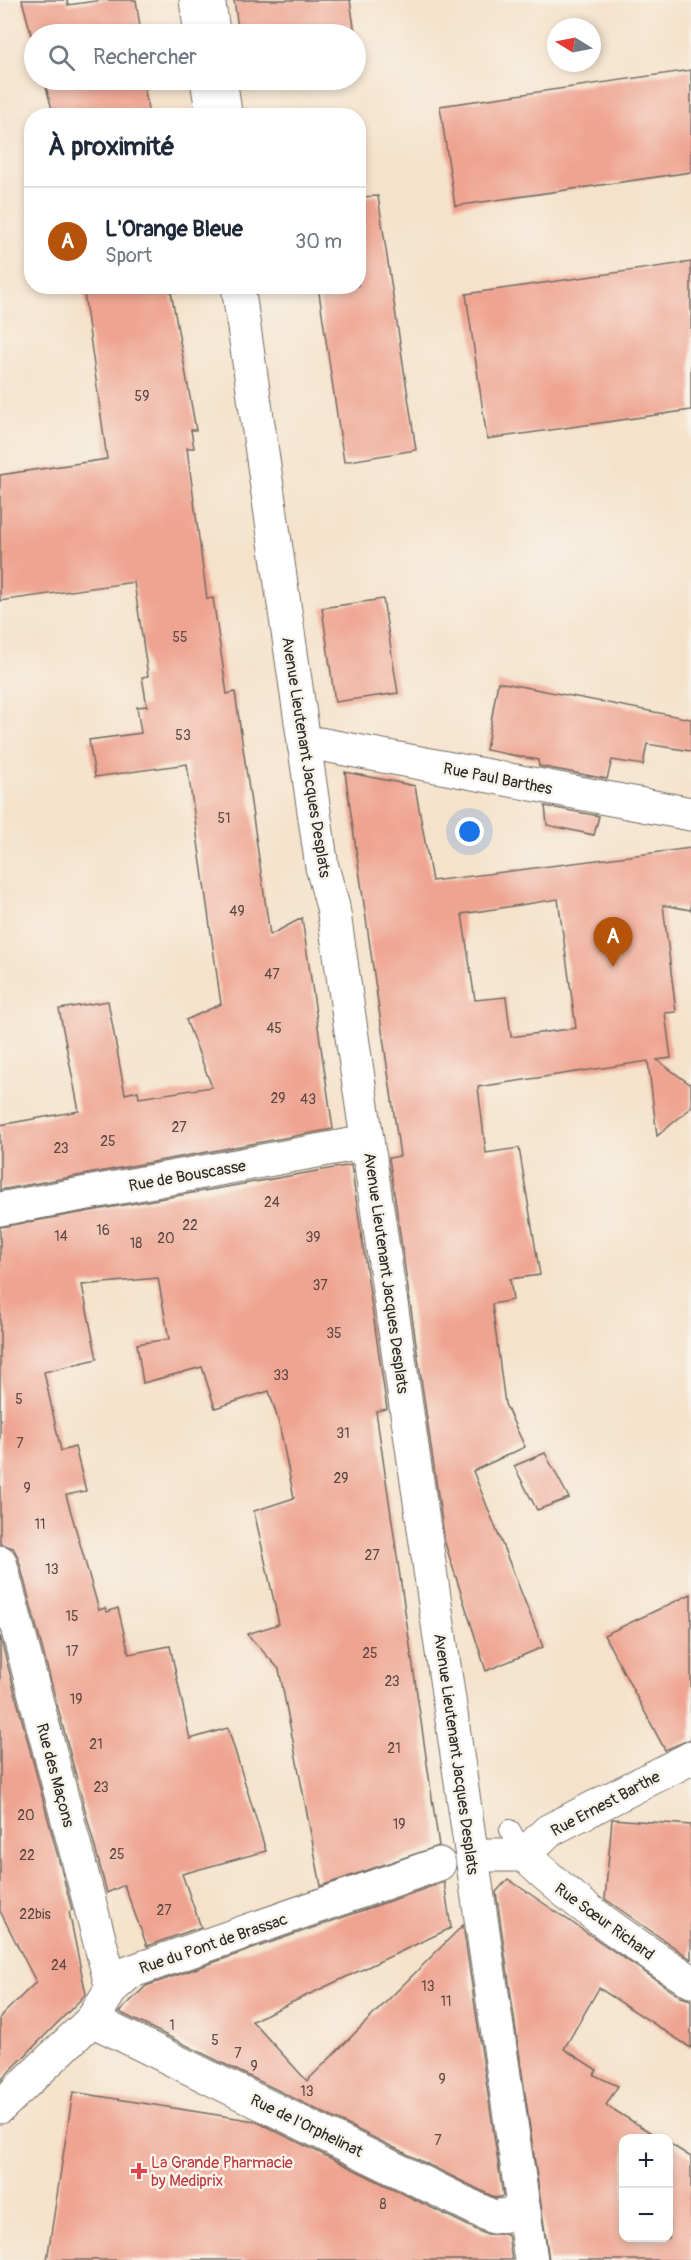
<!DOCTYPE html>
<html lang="fr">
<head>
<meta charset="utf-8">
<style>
  body { margin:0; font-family:Pangolin,sans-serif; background:#f2f2f3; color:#1f2937 }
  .controls { position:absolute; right:18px; bottom:18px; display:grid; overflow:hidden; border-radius:12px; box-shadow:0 3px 9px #0003 }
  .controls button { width:54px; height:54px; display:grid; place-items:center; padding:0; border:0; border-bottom:2px solid #e0e1e3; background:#fff; color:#1f2937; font:30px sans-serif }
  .compass { position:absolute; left:547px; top:18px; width:54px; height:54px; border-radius:50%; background:#fff; box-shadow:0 3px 9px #0003; rotate:280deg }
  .you { position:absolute; left:470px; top:832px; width:21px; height:21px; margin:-15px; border:4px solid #fff; border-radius:50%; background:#1a73e8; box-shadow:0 0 0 9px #1a73e833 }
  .badge { display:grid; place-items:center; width:39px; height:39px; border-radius:50%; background:#b45309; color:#fff; font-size:20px; font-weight:700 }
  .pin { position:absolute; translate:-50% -50px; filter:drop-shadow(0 2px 3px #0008) }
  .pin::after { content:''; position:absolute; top:32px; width:21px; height:18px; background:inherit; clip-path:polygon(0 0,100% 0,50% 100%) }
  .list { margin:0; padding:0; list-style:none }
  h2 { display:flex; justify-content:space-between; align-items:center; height:78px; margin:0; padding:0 24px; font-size:26px }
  h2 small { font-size:20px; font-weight:400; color:#747a83 }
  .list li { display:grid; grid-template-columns:39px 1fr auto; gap:18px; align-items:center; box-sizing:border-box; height:108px; padding:0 24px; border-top:2px solid #e0e1e3 }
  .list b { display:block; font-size:22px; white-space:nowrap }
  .list p { margin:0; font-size:20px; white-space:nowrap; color:#747a83 }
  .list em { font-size:20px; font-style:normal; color:#747a83 }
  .icon { flex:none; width:33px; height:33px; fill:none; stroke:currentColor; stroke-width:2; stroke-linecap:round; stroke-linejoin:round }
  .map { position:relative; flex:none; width:691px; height:2260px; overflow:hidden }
  .search { position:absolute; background:#fff; box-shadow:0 3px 9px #0003; left:24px; top:24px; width:342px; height:66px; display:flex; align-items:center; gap:15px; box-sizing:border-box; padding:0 21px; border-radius:33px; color:#747a83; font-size:22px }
  .panel { position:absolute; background:#fff; box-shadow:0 3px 9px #0003; left:24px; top:108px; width:342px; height:186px; border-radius:24px }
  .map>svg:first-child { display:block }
</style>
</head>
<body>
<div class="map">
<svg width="691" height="2260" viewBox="0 0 691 2260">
  <rect width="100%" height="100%" fill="#f7f3e8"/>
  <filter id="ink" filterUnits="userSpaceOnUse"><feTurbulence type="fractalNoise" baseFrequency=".0167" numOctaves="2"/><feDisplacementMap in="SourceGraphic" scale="12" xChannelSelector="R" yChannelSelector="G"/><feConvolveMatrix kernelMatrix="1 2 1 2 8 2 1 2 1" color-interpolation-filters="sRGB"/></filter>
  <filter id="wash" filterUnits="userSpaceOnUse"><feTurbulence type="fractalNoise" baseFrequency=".008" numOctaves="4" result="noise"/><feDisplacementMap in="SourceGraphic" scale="24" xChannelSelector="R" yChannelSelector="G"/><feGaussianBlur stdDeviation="1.35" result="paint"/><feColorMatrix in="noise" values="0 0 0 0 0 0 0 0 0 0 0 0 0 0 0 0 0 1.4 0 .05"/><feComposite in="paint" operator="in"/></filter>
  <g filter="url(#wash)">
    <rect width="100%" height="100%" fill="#f5e2cb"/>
    <g id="blocks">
      <g fill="#efa492" fill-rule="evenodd">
        <path d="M 22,0 L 67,0 L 68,5 L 103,0 L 136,0 L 141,34 L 34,34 L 34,45 Z"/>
        <path d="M 234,0 L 350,0 L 355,34 L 239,34 Z"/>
        <path d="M 691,70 L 691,172 L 455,206 L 440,106 Z"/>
        <path d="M 44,80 L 148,80 L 148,84 L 144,85 L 149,116 L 54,116 Z"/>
        <path d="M 378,196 L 416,450 L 344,462 L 318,286 L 358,286 L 358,197 Z"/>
        <path d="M 691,262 L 691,410 L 487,439 L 466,294 Z"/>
        <path d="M 83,286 L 170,286 L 196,430 L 191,430 L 194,448 L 187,448 L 207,599 L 213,598 L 227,694 L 235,692 L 270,935 L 302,918 L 333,1129 L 0,1190 L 0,1125 L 79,1111 L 59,1009 L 108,1001 L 125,1094 L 138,1091 L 139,1098 L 212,1087 L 186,1020 L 221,1004 L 187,764 L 95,777 L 89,740 L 141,733 L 137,707 L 147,706 L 142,677 L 148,676 L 134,582 L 0,601 L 0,475 L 107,459 Z"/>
        <path d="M 383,599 L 398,693 L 335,702 L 322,608 Z"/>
        <path d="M 498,682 L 691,719 L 691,751 L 647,744 L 643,765 L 612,760 L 607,779 L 539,766 L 538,760 L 486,750 Z"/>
        <path d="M 345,772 L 415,786 L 432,881 L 691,848 L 691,910 L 663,905 L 676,1012 L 665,1013 L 671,1058 L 657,1060 L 691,1085 L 691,1108 L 657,1136 L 648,1061 L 478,1087 L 486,1153 L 519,1148 L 540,1275 L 510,1279 L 513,1300 L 492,1304 L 505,1404 L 525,1447 L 473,1471 L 543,1647 L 486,1671 L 445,1543 L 389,1158 L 400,1156 ZM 558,899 L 576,1028 L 511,1037 L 506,997 L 475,1000 L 462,914 Z"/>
        <path d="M 545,806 L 599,816 L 594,835 L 547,825 Z"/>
        <path d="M 351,1165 L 387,1409 L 376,1411 L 439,1846 L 321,1886 L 279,1669 L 247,1634 L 279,1624 L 254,1511 L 294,1498 L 279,1423 L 269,1391 L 215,1408 L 202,1367 L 143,1383 L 137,1344 L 169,1339 L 158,1278 L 82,1285 L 97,1359 L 44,1372 L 61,1451 L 75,1447 L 86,1491 L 66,1495 L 99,1610 L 105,1608 L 107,1612 L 118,1608 L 129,1654 L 170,1646 L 190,1739 L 228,1728 L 266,1851 L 182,1874 L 201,1927 L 147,1946 L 124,1885 L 107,1893 L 18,1557 L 13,1548 L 0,1544 L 0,1227 Z"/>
        <path d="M 545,1453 L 569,1498 L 537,1510 L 514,1466 Z"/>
        <path d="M 691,1594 L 691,1739 L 665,1750 L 604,1635 Z"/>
        <path d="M 0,1636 L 72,1910 L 69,1912 L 86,1994 L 0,2081 L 0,2017 L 36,1982 L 0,1911 Z"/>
        <path d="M 612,1819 L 691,1825 L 691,1959 L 605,1899 Z"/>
        <path d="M 508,1879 L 659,1982 L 681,1997 L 691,2000 L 691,2048 L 599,1988 L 564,2049 L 597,2070 L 594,2075 L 618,2086 L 606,2105 L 661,2139 L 624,2139 L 624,2238 L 669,2238 L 669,2143 L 691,2157 L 691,2260 L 549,2260 L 496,1892 Z"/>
        <path d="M 444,1882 L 451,1928 L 252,2021 L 307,2081 L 463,1925 L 503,2196 L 496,2198 L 119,2012 L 146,1986 Z"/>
        <path d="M 73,2092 L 255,2121 L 485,2234 L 508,2234 L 512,2260 L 47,2260 Z"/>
      </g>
    </g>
  </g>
  <g filter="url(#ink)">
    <use href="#blocks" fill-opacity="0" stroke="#726b63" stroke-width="1.5"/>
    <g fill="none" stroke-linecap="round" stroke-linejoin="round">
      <g stroke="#726b63" stroke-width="22">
        <g id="lane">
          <path d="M 215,0 L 220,34"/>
          <path d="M 227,80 L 232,116"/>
          <path d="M 510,1830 L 524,1855"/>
        </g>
      </g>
      <g stroke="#726b63" stroke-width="35">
        <g id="street">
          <path d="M 304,745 L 319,744 L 691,814"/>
          <path d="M 0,1209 L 350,1145 L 361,1148 L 370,1157"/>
          <path d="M 0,1562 L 112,1988"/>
          <path d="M 488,1855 L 524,1855"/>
          <path d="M 524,1855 C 574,1903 632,1943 691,1981"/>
          <path d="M 524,1855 L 548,1831 L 691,1758"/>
          <path d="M 92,2020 L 493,2217 L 524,2212"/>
          <path d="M 0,2107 L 92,2020 L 112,1988 L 130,1972 L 439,1864"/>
        </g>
      </g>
      <g stroke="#726b63" stroke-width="35">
        <g id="secondary">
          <path d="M 196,0 L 201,34"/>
          <path d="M 207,80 L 213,116"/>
          <path d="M 238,286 L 322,867 L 333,907 L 531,2260"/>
        </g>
      </g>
      <use href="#lane" stroke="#fff" stroke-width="20"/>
      <use href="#street" stroke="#fff" stroke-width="33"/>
      <use href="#secondary" stroke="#fff" stroke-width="33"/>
    </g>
  </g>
  <path fill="#e0444e" stroke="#f7f3e8" stroke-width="2" d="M136 2162h6v6h6v6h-6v6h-6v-6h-6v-6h6z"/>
  <g text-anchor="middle" stroke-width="5" stroke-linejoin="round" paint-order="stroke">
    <g font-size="14" fill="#5c4945">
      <text x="142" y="401">59</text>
      <text x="180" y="642">55</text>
      <text x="183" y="740">53</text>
      <text x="224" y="823">51</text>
      <text x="237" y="916">49</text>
      <text x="272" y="979">47</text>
      <text x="274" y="1033">45</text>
      <text x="278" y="1103">29</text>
      <text x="308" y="1104">43</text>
      <text x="179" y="1132">27</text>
      <text x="108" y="1146">25</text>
      <text x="61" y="1153">23</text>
      <text x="272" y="1207">24</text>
      <text x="190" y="1230">22</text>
      <text x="103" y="1235">16</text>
      <text x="61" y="1241">14</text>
      <text x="313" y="1242">39</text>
      <text x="166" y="1243">20</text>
      <text x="136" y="1248">18</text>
      <text x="320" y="1290">37</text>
      <text x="334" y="1338">35</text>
      <text x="281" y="1380">33</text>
      <text x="19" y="1404">5</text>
      <text x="343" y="1438">31</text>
      <text x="20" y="1448">7</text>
      <text x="341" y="1483">29</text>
      <text x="27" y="1493">9</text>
      <text x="40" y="1529">11</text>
      <text x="372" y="1560">27</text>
      <text x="52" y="1574">13</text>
      <text x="72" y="1621">15</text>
      <text x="72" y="1656">17</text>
      <text x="370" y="1658">25</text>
      <text x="392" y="1686">23</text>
      <text x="76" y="1704">19</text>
      <text x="96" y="1749">21</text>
      <text x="394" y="1753">21</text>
      <text x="101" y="1792">23</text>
      <text x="26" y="1820">20</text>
      <text x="399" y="1829">19</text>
      <text x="117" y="1859">25</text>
      <text x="27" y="1860">22</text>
      <text x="164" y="1915">27</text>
      <text x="35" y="1919">22bis</text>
      <text x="59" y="1970">24</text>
      <text x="428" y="1991">13</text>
      <text x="446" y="2006">11</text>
      <text x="172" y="2030">1</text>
      <text x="215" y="2045">5</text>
      <text x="238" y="2058">7</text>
      <text x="254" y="2071">9</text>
      <text x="442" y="2084">9</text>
      <text x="307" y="2096">13</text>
      <text x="438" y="2145">7</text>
      <text x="383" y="2209">8</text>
    </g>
    <g font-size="16" fill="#2b2b2b" stroke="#f7f3e8">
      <text transform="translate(307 757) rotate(81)" y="6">Avenue Lieutenant Jacques Desplats</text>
      <text transform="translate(498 778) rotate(11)" y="6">Rue Paul Barthes</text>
      <text transform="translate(187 1175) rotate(-10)" y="6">Rue de Bouscasse</text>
      <text transform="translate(387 1273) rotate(82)" y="6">Avenue Lieutenant Jacques Desplats</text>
      <text transform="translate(457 1754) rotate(82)" y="6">Avenue Lieutenant Jacques Desplats</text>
      <text transform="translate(56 1775) rotate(75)" y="6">Rue des Maçons</text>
      <text transform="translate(605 1803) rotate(-28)" y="6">Rue Ernest Barthe</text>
      <text transform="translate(605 1921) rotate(36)" y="6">Rue Sœur Richard</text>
      <text transform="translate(213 1943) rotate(-19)" y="6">Rue du Pont de Brassac</text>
      <text transform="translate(307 2125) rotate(26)" y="6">Rue de l'Orphelinat</text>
    </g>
    <g font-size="16" fill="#be3a42" stroke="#f7f3e8" text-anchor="start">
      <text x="151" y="2168">La Grande Pharmacie<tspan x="151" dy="18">by Mediprix</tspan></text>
    </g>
  </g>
</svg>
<div class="controls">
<button>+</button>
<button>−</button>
</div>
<svg class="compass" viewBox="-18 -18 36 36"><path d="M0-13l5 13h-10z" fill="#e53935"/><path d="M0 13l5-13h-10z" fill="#747a83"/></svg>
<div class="you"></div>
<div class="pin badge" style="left:613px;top:967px">A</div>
<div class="search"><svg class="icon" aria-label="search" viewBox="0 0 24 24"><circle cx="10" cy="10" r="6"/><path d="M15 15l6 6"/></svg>Rechercher</div>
<section class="panel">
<h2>À proximité<small></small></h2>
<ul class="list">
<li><span class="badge">A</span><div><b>L'Orange Bleue</b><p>Sport</p></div><em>30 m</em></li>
</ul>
</section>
</div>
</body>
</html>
